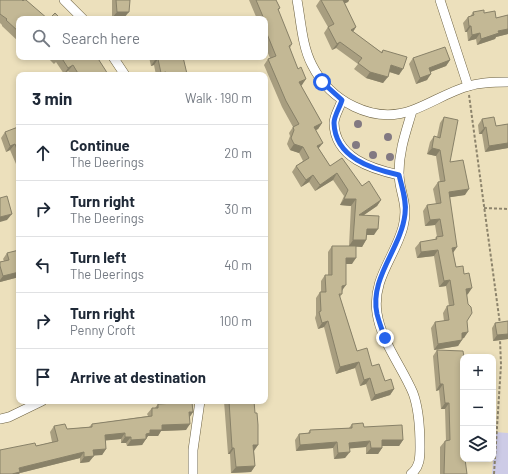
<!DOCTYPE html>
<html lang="en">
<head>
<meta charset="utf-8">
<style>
  body { margin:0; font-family:Barlow,sans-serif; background:#f2f2f3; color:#1f2937 }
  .controls { position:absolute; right:12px; bottom:12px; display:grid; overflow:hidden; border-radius:8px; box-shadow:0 2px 6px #0003 }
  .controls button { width:36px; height:36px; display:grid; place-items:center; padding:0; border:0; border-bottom:1px solid #e0e1e3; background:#fff; color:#1f2937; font:20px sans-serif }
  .stop { position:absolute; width:12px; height:12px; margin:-9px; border:3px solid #2563eb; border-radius:50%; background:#fff }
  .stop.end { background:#2563eb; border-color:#fff; box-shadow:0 1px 4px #0008 }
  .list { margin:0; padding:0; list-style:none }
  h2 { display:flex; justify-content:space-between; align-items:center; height:52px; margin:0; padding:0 16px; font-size:17px }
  h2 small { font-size:13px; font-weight:400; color:#747a83 }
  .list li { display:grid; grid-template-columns:26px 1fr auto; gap:12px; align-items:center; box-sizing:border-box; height:56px; padding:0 16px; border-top:1px solid #e0e1e3 }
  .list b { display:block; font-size:15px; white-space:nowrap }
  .list p { margin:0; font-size:13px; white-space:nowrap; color:#747a83 }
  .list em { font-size:13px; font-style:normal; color:#747a83 }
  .icon { flex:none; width:22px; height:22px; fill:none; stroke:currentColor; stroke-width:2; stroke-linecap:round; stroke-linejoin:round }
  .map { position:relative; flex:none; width:508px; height:474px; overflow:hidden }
  .search { position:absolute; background:#fff; box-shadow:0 2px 6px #0003; left:16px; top:16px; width:252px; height:44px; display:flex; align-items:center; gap:10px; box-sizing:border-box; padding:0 14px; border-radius:8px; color:#747a83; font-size:15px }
  .panel { position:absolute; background:#fff; box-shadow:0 2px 6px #0003; left:16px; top:72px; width:252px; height:332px; border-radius:8px }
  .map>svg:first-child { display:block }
</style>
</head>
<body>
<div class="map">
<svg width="508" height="474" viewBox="0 0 508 474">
  <rect width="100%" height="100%" fill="#ece0bc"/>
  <path fill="#cdcbe6" d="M 495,432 L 508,433 L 508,474 L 492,474 Z"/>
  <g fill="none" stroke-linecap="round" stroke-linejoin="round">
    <g stroke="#6b6040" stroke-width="10">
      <g id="minor">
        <path d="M 64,0 L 83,19"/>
        <path d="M 297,0 C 301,21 302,46 312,65 C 330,101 373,125 413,110 C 432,103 450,91 469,86 C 481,82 495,82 508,82"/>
        <path d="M 440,0 L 468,86"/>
        <path d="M 113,57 L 125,75"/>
        <path d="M 342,100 C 340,107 334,116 334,123 C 335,158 372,169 399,175"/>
        <path d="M 0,419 L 9,417 L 42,401"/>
        <path d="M 193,474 L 193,450 L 200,401"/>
        <path d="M 411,474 C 420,467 420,457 420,447 C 420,429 419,409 413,393 C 402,367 381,341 377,313 C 372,279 395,257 403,227 C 409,203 399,193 399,173 C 399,150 406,132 412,111"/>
      </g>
    </g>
    <g stroke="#8d846c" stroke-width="2" stroke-dasharray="3 2" stroke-linecap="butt">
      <path d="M 469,95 L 500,324"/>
      <path d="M 484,208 L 508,209"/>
      <path d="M 494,474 L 501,365 L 500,339"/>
    </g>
    <use href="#minor" stroke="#fff" stroke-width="9"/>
  </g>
  <g fill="#827982">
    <circle cx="358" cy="124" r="4"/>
    <circle cx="388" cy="137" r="4"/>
    <circle cx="356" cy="145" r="4"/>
    <circle cx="373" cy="155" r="4"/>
    <circle cx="390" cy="157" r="4"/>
  </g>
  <g fill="#a89e80">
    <path d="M 0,0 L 19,19 L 19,42 L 2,26 L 2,25 L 0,23 Z"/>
    <path d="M 112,0 L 130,0 L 124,18 L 112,18 Z"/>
    <path d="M 249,0 L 276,0 L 280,8 L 278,11 L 292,44 L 290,48 L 302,85 L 301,86 L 322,123 L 318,129 L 316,130 L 319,149 L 330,166 L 362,186 L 381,200 L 377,206 L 364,215 L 374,235 L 367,235 L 366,240 L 362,247 L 349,246 L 351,206 L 340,205 L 344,196 L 333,180 L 315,191 L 309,182 L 301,187 L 292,172 L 296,166 L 303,161 L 299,153 L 290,150 L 287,144 L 290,136 L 289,133 L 293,127 L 282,107 L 264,65 L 268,59 L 270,58 L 265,46 L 265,19 L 257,19 Z"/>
    <path d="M 320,0 L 349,0 L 348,2 L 344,3 L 356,27 L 353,32 L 381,52 L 383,50 L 399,75 L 389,72 L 383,83 L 366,78 L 354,69 L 358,64 L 336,48 L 332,50 L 324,33 L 328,27 L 316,6 Z"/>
    <path d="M 473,12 L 484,13 L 496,18 L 508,15 L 508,34 L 496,37 L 495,39 L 477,45 L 476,39 L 468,41 L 467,32 L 465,32 L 463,23 L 468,17 L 470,17 Z"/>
    <path d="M 47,57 L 97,57 L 108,75 L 71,75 L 68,71 L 64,74 L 56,62 L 54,64 Z"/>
    <path d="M 149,57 L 183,57 L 187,74 L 192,75 L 156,75 L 154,65 L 151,66 Z"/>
    <path d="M 413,58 L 450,60 L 446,66 L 430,72 L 427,80 L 416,84 L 409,64 Z"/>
    <path d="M 444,117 L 450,162 L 465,195 L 450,197 L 453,252 L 456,267 L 468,294 L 467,295 L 467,321 L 464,338 L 462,339 L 458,346 L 434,350 L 431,328 L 435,322 L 444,321 L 443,313 L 447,306 L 449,306 L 446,286 L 439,287 L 434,256 L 417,258 L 415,248 L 420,242 L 435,240 L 436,237 L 437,237 L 435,225 L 425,226 L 423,211 L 427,205 L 436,204 L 433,189 L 438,182 L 440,182 L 436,156 L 427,154 L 430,142 L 434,136 L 437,137 L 440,123 Z"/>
    <path d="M 482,119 L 496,126 L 508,124 L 508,148 L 485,152 L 482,134 L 479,134 L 478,125 Z"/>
    <path d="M 19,130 L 19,163 L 16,164 L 10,150 L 6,152 L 1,138 L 5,132 Z"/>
    <path d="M 332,246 L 352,264 L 346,264 L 342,294 L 340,297 L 357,351 L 372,366 L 385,381 L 394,389 L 390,395 L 371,401 L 366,384 L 360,386 L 355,368 L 336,374 L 324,327 L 318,329 L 315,318 L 316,315 L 316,298 L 320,292 L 321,292 L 321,281 L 325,275 L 328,275 L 328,252 Z"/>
    <path d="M 7,253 L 19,277 L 0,282 L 0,262 L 4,261 L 3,259 Z"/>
    <path d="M 508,321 L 508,339 L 493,341 L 492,328 L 495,323 Z"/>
    <path d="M 437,350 L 463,357 L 463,459 L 467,474 L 440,474 L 440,447 L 445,441 L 446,441 L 445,409 L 441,409 L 439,390 L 436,391 L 433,356 Z"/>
    <path d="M 224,401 L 254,401 L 254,451 L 255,466 L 251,472 L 231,473 L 230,454 L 228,454 Z"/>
    <path d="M 158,404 L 193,412 L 189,418 L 186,430 L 161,431 L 158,436 L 148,436 L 142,445 L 127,446 L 126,443 L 121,443 L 121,439 L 105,440 L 106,449 L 102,455 L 94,455 L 89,462 L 80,463 L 80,458 L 20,473 L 36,446 L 52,442 L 50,432 L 54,426 L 67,429 L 89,427 L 92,424 L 148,416 L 147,414 L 152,408 L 155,408 Z"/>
    <path d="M 352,424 L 364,427 L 403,440 L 399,446 L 382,446 L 382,448 L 378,454 L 366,454 L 366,447 L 349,448 L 345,458 L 334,459 L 333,448 L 296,451 L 295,440 L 299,434 L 308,433 L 310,430 L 349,428 Z"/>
  </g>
  <g fill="#888168">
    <path d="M 344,0 L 349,0 L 348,2 L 339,6 Z"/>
    <path d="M 117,12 L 129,12 L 124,18 L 112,18 Z"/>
    <path d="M 469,26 L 471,26 L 467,32 L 465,32 Z"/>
    <path d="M 356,27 L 352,33 L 351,30 Z"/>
    <path d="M 508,29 L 508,34 L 496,37 L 495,39 L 477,45 L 481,39 L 498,31 Z"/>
    <path d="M 480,33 L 476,39 L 468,41 L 472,35 Z"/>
    <path d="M 340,42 L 336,48 L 332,50 L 337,44 Z"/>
    <path d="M 158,59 L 154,65 L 151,66 L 155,60 Z"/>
    <path d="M 450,60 L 446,66 L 425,74 L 429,68 Z"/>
    <path d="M 73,65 L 68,71 L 64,74 L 68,68 Z"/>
    <path d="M 391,65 L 403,69 L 399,75 L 387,71 Z"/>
    <path d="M 166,72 L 164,75 L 160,75 L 161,73 Z"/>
    <path d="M 370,72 L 388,77 L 383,83 L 366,78 Z"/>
    <path d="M 431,74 L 427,80 L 416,84 L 420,78 Z"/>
    <path d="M 306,79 L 302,85 L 295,88 L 299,82 Z"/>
    <path d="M 322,123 L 318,129 L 310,133 L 314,127 Z"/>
    <path d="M 486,127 L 482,134 L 479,134 L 484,128 Z"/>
    <path d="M 323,143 L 318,149 L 317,146 Z"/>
    <path d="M 508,143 L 508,148 L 485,152 L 489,146 Z"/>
    <path d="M 15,144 L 10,150 L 6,152 L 10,146 Z"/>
    <path d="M 294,144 L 303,147 L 299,153 L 290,150 Z"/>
    <path d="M 432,148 L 440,150 L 436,156 L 427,154 Z"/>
    <path d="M 337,173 L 333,180 L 315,191 L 320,185 Z"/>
    <path d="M 313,175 L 309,182 L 301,187 L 306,180 Z"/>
    <path d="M 469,189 L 465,195 L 445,198 L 449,192 Z"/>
    <path d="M 344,199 L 356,199 L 351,206 L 340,205 Z"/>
    <path d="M 381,200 L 377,206 L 355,221 L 359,215 Z"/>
    <path d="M 12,214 L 7,220 L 0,222 L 0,217 Z"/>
    <path d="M 440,219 L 435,225 L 425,226 L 430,220 Z"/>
    <path d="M 367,229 L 378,229 L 374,235 L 363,235 Z"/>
    <path d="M 353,240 L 366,240 L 362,247 L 349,246 Z"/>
    <path d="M 457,247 L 453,253 L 452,248 Z"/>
    <path d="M 438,250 L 434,256 L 417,258 L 421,252 Z"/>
    <path d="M 346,258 L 356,258 L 352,264 L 341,264 Z"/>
    <path d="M 19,272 L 19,277 L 0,282 L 0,280 L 3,276 Z"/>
    <path d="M 450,280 L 446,286 L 439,287 L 444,281 Z"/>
    <path d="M 346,285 L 341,292 L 342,286 Z"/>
    <path d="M 472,288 L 468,294 L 462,295 L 466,289 Z"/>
    <path d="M 328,321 L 324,327 L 318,329 L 322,323 Z"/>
    <path d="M 468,332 L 464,338 L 457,339 L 462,333 Z"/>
    <path d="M 508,334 L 508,339 L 493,341 L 497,335 Z"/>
    <path d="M 462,340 L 458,346 L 434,350 L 438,344 Z"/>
    <path d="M 359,362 L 355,368 L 336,374 L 340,367 Z"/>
    <path d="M 370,378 L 366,384 L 360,386 L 364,380 Z"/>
    <path d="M 440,384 L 443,384 L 439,390 L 436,391 Z"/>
    <path d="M 394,389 L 390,395 L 371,401 L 375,395 Z"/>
    <path d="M 445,403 L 449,403 L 445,409 L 441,409 Z"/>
    <path d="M 189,412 L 193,412 L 189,418 Z"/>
    <path d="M 190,424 L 186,430 L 161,431 L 158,436 L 148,436 L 142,445 L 127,446 L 131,440 L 146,434 L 150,430 L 162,425 Z"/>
    <path d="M 125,433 L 121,439 L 101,441 L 105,435 Z"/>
    <path d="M 125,437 L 131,437 L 126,443 L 121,443 Z"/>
    <path d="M 382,440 L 403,440 L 399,446 L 378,446 Z"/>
    <path d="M 370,441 L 366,447 L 345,449 L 349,443 Z"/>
    <path d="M 337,442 L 333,448 L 296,451 L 300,445 Z"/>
    <path d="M 253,445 L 258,445 L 254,451 L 249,451 Z"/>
    <path d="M 232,448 L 234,448 L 230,454 L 228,454 Z"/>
    <path d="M 371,448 L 382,448 L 378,454 L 366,454 Z"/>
    <path d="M 106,449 L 102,455 L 89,456 L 93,450 Z"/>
    <path d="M 84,452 L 80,458 L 20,473 L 19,474 L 12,474 L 19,468 Z"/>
    <path d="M 350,452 L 345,458 L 334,459 L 338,453 Z"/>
    <path d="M 94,456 L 89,462 L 80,463 L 84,457 Z"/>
    <path d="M 255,466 L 251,472 L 231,473 L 236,467 Z"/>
  </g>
  <g fill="#c3b895" stroke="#888168">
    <path d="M 0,0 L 22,0 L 23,1 L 24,0 L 26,0 L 48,19 L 19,19 L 19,32 L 6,20 L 7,19 L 0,14 Z"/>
    <path d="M 116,0 L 130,0 L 129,12 L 117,12 Z"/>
    <path d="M 256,0 L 276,0 L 280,8 L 278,9 L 292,44 L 289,46 L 298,69 L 301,67 L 306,79 L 299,82 L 322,123 L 314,127 L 323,143 L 317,146 L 330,166 L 342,158 L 362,186 L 369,181 L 381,200 L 359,215 L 379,216 L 378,229 L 367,229 L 366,240 L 353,240 L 356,199 L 344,199 L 348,190 L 337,173 L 320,185 L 313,175 L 306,180 L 296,166 L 309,158 L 303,147 L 294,144 L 291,138 L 294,130 L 293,127 L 299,124 L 286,101 L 268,59 L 276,56 L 265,29 L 265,19 L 264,19 Z"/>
    <path d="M 321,0 L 344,0 L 343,0 L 356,27 L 351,30 L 382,53 L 383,50 L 407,57 L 403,69 L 391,65 L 388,77 L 370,72 L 358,63 L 362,58 L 340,42 L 337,44 L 328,27 L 334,24 Z"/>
    <path d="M 484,10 L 484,13 L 495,11 L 496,18 L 508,15 L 508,29 L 498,31 L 499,33 L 481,39 L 480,33 L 472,35 L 471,26 L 469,26 L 468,17 L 474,15 L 473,12 Z"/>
    <path d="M 55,13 L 61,19 L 49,19 Z"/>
    <path d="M 445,47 L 450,60 L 429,68 L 431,74 L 420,78 L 413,58 Z"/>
    <path d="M 61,57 L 97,57 L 106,71 L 108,75 L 79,75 L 73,65 L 68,68 Z"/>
    <path d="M 154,57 L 183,57 L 187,74 L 191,73 L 192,75 L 166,75 L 166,72 L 161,73 L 158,59 L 155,60 Z"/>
    <path d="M 444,117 L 458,120 L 450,162 L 463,160 L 469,189 L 449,192 L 457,247 L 452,248 L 456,267 L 463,266 L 464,274 L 469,273 L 472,288 L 466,289 L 468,304 L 471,307 L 472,313 L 467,321 L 468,332 L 462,333 L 462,340 L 438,344 L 435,322 L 449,320 L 447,306 L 454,305 L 450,280 L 444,281 L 438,250 L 421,252 L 420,242 L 437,239 L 436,237 L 443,236 L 440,219 L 430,220 L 427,205 L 441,203 L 438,182 L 445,181 L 440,150 L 432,148 L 434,136 L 440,138 Z"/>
    <path d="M 494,117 L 496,126 L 508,124 L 508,143 L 489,146 L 486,127 L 484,128 L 482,119 Z"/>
    <path d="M 18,127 L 19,130 L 19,155 L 15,144 L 10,146 L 5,132 Z"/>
    <path d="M 7,196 L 12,214 L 0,217 L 0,198 Z"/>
    <path d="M 332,246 L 356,246 L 356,258 L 346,258 L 346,285 L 342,286 L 342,294 L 339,294 L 357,351 L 367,348 L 372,366 L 379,364 L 385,381 L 391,379 L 394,389 L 375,395 L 370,378 L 364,380 L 359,362 L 340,367 L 328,321 L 322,323 L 319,312 L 321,311 L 320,292 L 326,292 L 325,275 L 332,275 Z"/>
    <path d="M 19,250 L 19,272 L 3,276 L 0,266 L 0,262 L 9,260 L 7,253 Z"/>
    <path d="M 508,321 L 508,334 L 497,335 L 495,323 Z"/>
    <path d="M 437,350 L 463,351 L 464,357 L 463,357 L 462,402 L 463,459 L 465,459 L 467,474 L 444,474 L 445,441 L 450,440 L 449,403 L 445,403 L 443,384 L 440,384 Z"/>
    <path d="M 229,401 L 254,401 L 255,413 L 257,413 L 258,425 L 258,445 L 253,445 L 255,466 L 236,467 L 234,448 L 232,448 Z"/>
    <path d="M 192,402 L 193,412 L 189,412 L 190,424 L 162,425 L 162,430 L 150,430 L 150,433 L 146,434 L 146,439 L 131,440 L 131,437 L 125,437 L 125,433 L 105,435 L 106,449 L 93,450 L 94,456 L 84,457 L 84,452 L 19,468 L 20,472 L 12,474 L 0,474 L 0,450 L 35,443 L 36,446 L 58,441 L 54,426 L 65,424 L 67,429 L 92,427 L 92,424 L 152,416 L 152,408 L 158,408 L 158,404 Z"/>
    <path d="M 363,423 L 364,427 L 402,425 L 403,440 L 382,440 L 382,448 L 371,448 L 370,441 L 349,443 L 350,452 L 338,453 L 337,442 L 300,445 L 299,434 L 310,433 L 310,430 L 352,428 L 352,424 Z"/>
  </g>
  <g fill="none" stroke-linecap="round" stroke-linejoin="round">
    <path stroke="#2563eb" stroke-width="5" d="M 322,82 L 342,100 C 340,107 334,116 334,123 C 335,158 372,169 399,175 C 402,188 407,201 405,214 C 401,249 369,278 377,314 C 379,322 382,330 385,338"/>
  </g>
</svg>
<div class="controls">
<button>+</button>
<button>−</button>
<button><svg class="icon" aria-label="layers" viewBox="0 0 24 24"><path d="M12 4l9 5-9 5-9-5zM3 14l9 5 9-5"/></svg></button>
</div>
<div class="stop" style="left:322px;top:82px"></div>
<div class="stop end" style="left:385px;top:338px"></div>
<div class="search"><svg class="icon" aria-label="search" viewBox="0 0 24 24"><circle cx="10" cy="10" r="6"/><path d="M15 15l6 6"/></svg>Search here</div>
<section class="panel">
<h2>3 min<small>Walk · 190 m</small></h2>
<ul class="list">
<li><svg class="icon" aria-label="ahead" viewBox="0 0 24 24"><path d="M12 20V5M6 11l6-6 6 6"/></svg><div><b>Continue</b><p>The Deerings</p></div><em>20 m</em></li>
<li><svg class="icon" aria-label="right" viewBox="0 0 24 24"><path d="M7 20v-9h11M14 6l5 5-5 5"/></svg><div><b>Turn right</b><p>The Deerings</p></div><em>30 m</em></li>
<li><svg class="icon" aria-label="left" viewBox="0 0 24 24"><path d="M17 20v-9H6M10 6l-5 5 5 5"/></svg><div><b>Turn left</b><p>The Deerings</p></div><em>40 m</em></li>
<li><svg class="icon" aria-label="right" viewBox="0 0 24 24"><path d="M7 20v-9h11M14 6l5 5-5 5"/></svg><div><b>Turn right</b><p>Penny Croft</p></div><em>100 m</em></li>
<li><svg class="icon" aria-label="arrive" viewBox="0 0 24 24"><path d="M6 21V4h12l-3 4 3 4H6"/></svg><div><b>Arrive at destination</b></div></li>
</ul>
</section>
</div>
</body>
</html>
